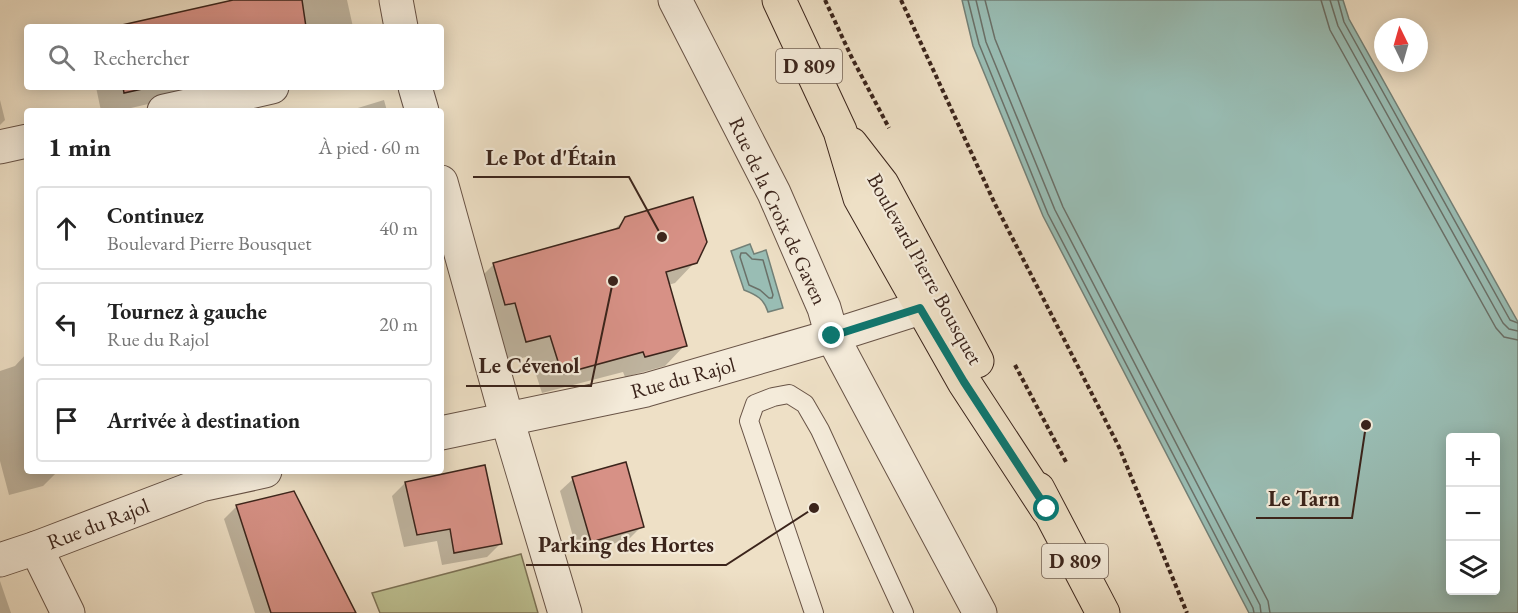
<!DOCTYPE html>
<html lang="fr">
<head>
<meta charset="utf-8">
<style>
  body { margin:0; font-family:"EB Garamond",serif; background:#f2f2f2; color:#222 }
  .controls { position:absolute; right:18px; bottom:18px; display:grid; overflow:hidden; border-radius:6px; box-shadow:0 3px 15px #0003 }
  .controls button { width:54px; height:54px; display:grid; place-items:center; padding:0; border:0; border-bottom:2px solid #e0e0e0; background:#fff; color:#222; font:30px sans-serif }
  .compass { position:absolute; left:1374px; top:18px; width:54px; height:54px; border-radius:50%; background:#fff; box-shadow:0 3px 15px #0003; rotate:355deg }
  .stop { position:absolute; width:18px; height:18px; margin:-14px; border:4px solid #0f766e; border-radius:50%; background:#fff }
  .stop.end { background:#0f766e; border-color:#fff; box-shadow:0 2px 6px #0008 }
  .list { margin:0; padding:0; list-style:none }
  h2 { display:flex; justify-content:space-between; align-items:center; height:78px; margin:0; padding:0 24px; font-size:26px }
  h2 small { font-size:20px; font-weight:400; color:#767676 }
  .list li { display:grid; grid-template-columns:39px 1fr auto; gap:18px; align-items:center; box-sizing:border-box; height:84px; margin:0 12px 12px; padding:0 12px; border:2px solid #e0e0e0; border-radius:6px }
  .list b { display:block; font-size:22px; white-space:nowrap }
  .list p { margin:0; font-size:20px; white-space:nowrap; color:#767676 }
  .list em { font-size:20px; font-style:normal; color:#767676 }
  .icon { flex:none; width:33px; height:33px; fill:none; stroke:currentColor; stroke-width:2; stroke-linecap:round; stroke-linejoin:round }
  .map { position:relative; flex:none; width:1518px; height:613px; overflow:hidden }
  .search { position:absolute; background:#fff; box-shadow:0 3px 15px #0003; left:24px; top:24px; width:420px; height:66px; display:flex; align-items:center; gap:15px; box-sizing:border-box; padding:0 21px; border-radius:6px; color:#767676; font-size:22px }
  .panel { position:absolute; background:#fff; box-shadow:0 3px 15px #0003; left:24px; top:108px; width:420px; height:366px; border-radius:6px }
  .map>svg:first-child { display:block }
</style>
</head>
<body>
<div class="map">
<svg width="1518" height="613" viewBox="0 0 1518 613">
  <rect width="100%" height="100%" fill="#eee0c6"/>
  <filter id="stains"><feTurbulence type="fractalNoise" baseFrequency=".00333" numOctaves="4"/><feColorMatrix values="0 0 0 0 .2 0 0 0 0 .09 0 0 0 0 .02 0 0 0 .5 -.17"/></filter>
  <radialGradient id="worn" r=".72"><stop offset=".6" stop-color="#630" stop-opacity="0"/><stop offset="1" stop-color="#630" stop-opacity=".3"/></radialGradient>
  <path fill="#bdc192" stroke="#7c7256" stroke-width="1.5" d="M 521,554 L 538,613 L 380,613 L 372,593 Z"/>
  <g fill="#99bdb4" stroke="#738077" stroke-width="1.5" fill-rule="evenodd">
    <path d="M 962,0 L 1343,0 L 1349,19 L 1518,322 L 1518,613 L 1249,613 L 1043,216 L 973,46 ZM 1450,438 L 1496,438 L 1496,590 L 1450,590 Z"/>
    <path d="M 750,244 L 754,254 L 766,250 L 783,308 L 768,312 C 764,299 757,295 744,290 L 731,251 Z"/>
  </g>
  <g fill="#0003">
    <path d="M 240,0 L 347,0 L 353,27 L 119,27 Z"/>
    <path d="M 96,87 L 222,87 L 118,111 L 101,111 Z"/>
    <path d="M 0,100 L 5,120 L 0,125 Z"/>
    <path d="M 384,100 L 387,111 L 348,111 Z"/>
    <path d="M 626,218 L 695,262 L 675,283 L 668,285 L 685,345 L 665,366 L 625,377 L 623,372 L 542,393 L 530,356 L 506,362 L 474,284 L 494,264 L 613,231 Z"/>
    <path d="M 27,353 L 27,471 L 58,471 L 43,486 L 9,495 L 0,461 L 0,371 L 15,366 Z"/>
    <path d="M 573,479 L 642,526 L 629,539 L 578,554 L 560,491 Z"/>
    <path d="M 405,483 L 500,544 L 487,557 L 442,565 L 437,541 L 404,547 L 392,496 Z"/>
    <path d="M 293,493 L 354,613 L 255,613 L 224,519 L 236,507 Z"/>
    <path d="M 0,581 L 11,613 L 0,613 Z"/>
  </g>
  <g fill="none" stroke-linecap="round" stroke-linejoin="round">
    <g stroke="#6a7068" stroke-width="1.5">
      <path d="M 968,0 L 979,44 L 1048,214 L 1253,608 L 1254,613"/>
      <path d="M 976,0 L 986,42 L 1055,210 L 1260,605 L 1261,613"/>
      <path d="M 985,0 L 995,39 L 1063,207 L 1268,601 L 1270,613"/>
      <path d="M 1321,0 L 1330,30 L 1496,328 L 1504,337 L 1518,340"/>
      <path d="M 1330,0 L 1338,26 L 1503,323 L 1509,329 L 1518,331"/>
      <path d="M 1338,0 L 1344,22 L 1510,320 L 1518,323"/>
      <path d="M 741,253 L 746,253 L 752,259 L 763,260 L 773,295 L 772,298 L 769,298 L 760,290 L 749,285 L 740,257 Z"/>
    </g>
  </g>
  <g fill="#d79186" stroke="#3b241b" stroke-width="1.5">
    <path d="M 233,0 L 302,0 L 306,27 L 113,27 Z"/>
    <path d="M 123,87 L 151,87 L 124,93 Z"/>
    <path d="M 693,197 L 707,242 L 697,263 L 666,272 L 687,346 L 645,357 L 643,352 L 562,374 L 550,336 L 526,342 L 515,303 L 505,305 L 493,263 L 619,228 L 625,217 Z"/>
    <path d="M 626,462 L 644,527 L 591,542 L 572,477 Z"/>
    <path d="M 485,465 L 502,544 L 454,553 L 450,529 L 417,535 L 405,482 Z"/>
    <path d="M 294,491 L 356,613 L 271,613 L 236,505 Z"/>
  </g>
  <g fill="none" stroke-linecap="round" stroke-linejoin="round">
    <g stroke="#685346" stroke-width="20">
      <path id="lane" d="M 814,613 L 749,421 L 755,404 L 773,397 L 789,394 L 805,404 L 820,430 L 904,613"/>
    </g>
    <g stroke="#685346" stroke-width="35">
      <g id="street">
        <path d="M 396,0 L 401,27"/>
        <path d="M 675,0 L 774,193 L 824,308 L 832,336 L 980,613"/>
        <path d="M 415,87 L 422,111"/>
        <path d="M 164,111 L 272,87"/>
        <path d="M 0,147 L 27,141"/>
        <path d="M 441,182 L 507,419 L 565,613"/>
        <path d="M 441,433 L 646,390 L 832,336 L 920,308"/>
        <path d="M 36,548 L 68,613"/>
        <path d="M 0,560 L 36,548 L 201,485 L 265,471"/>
      </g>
    </g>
    <g stroke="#3b241b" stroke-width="35">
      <g id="primary">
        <path d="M 779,0 L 840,131 L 860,198 L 964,382 L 1047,509"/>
        <path d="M 851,144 L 882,184 L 977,361"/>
        <path d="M 1038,489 L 1103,613"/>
      </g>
    </g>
    <g stroke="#3b241b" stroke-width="4" stroke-dasharray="4.5 3" stroke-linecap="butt">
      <path d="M 825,0 L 851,56 L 889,128"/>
      <path d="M 901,0 L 995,204 L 1119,447 L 1187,613"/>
      <path d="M 1015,365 L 1066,462"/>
    </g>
    <use href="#lane" stroke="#f4ebda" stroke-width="18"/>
    <use href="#street" stroke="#f4ebda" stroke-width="33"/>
    <use href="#primary" stroke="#eee0c6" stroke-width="33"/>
  </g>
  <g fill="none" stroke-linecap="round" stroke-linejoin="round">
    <path stroke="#0f766e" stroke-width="8" d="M 832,336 L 920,308 L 964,382 L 1047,509"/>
  </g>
  <g text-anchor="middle" stroke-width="4.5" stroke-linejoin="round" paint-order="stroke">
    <g fill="#f4ebda" stroke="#726054" stroke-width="1.5">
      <rect x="776" y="49" width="66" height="34" rx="4.5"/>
      <rect x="1042" y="544" width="66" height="34" rx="4.5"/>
    </g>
    <g font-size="20" font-weight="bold" fill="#3b241b">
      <text x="809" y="73">D 809</text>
      <text x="1075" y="568">D 809</text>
    </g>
    <g font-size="21" fill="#3b241b" stroke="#f4ebda">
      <text transform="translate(778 211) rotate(65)" y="7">Rue de la Croix de Gaven</text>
      <text transform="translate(925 269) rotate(61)" y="7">Boulevard Pierre Bousquet</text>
      <text transform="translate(683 378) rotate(-15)" y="7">Rue du Rajol</text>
      <text transform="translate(98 524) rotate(-21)" y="7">Rue du Rajol</text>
    </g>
  </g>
  <path fill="none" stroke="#3b241b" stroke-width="2" d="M662 237L629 177H473M613 281L591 386H466M1366 425L1352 518H1256M814 508L726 565H526"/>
  <g fill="#3b241b" stroke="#f4ebda" stroke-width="2">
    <circle cx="662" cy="237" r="6"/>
    <circle cx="613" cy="281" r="6"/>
    <circle cx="1366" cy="425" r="6"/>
    <circle cx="814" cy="508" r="6"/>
  </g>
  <g font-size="22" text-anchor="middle" font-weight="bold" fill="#3b241b" stroke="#f4ebda" stroke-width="4.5" stroke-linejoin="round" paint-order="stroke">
    <text x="551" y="165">Le Pot d'Étain</text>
    <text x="529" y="373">Le Cévenol</text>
    <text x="1304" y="506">Le Tarn</text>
    <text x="626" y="552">Parking des Hortes</text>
  </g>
  <rect width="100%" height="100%" filter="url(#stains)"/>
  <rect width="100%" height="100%" fill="url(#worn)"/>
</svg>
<div class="controls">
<button>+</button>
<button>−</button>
<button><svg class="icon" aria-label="layers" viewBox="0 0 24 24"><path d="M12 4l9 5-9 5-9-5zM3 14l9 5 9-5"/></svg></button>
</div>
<svg class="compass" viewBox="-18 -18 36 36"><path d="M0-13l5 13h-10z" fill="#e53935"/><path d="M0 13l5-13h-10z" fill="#767676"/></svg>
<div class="stop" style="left:1047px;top:509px"></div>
<div class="stop end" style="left:832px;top:336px"></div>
<div class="search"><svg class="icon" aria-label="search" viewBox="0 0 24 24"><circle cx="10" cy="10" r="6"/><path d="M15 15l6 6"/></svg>Rechercher</div>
<section class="panel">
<h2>1 min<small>À pied · 60 m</small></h2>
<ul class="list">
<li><svg class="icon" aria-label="ahead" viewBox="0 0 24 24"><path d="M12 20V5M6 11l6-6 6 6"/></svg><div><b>Continuez</b><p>Boulevard Pierre Bousquet</p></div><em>40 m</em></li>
<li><svg class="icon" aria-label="left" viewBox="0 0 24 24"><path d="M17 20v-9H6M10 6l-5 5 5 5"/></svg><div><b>Tournez à gauche</b><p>Rue du Rajol</p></div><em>20 m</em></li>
<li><svg class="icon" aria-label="arrive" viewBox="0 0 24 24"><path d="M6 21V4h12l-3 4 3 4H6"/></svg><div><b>Arrivée à destination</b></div></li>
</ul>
</section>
</div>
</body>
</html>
